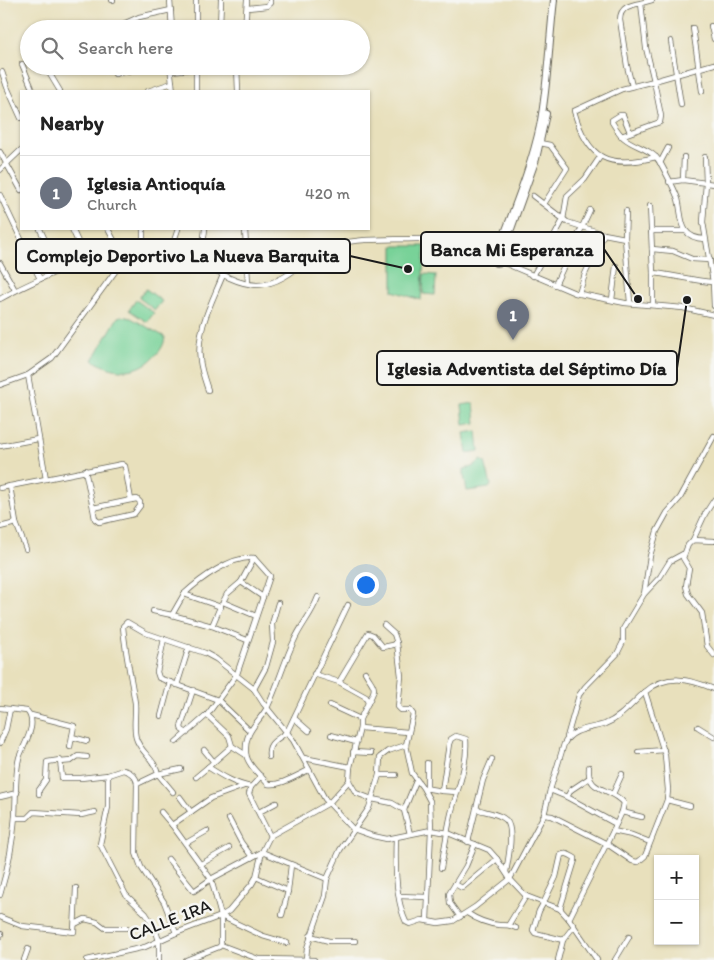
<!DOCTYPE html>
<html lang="en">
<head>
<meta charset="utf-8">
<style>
  body { margin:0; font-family:Itim,sans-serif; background:#f6f6f6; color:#222 }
  .controls { position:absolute; right:15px; bottom:15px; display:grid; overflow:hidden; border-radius:0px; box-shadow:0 1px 4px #0004 }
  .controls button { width:45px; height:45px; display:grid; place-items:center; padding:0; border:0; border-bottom:1px solid #e0e0e0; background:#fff; color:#222; font:25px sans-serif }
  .you { position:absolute; left:365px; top:584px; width:18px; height:18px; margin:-12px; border:4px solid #fff; border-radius:50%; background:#1a73e8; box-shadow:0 0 0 8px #1a73e833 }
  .badge { display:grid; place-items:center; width:32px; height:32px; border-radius:50%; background:#111827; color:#fff; font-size:16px; font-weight:700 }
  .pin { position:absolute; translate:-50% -41px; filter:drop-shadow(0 1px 2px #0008) }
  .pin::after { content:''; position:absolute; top:26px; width:18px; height:15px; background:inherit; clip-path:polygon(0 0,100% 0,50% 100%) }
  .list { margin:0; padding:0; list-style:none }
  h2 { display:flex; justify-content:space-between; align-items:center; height:65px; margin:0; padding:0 20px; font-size:21px }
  h2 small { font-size:16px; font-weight:400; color:#767676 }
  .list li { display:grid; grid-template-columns:32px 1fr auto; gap:15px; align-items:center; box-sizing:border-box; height:75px; padding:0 20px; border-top:1px solid #e0e0e0 }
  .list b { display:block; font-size:19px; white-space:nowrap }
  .list p { margin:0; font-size:16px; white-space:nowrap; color:#767676 }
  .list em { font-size:16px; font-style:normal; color:#767676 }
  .icon { flex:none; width:28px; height:28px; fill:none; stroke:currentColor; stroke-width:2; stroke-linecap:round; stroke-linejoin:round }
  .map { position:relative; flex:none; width:714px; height:960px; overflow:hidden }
  .search { position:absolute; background:#fff; box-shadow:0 1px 4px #0004; left:20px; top:20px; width:350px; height:55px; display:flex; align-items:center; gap:12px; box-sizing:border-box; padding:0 18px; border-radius:28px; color:#767676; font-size:19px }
  .panel { position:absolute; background:#fff; box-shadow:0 1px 4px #0004; left:20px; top:90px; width:350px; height:140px; border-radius:0px }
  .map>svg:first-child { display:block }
</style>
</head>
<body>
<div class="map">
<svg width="714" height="960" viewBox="0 0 714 960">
  <rect width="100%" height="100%" fill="#f6f6f2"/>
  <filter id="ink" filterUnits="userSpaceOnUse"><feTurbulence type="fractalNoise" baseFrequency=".02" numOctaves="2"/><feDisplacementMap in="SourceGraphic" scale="10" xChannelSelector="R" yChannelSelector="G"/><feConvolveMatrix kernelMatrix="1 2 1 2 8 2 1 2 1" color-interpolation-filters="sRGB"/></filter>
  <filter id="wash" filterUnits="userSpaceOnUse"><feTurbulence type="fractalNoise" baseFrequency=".0096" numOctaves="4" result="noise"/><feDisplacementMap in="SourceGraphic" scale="20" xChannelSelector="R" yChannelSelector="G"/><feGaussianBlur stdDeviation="1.12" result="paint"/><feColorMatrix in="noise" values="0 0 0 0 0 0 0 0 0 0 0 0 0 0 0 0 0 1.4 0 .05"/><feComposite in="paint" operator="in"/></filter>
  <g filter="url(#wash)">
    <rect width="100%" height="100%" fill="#e8e0bc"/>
    <g fill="#78d298" stroke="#4a775a">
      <path d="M 393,246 L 425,246 L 421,300 L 393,291 Z"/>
      <path d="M 424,274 L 436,275 L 435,295 L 423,294 Z"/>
      <path d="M 146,289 L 162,301 L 155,310 L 139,298 Z"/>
      <path d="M 136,300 L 154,313 L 147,322 L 129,310 Z"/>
      <path d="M 121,316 L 131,318 L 165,337 C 164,346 160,351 154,357 C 137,375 112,373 93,360 L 118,317 Z"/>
      <path d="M 474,403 L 476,423 L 464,425 L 462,405 Z"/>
      <path d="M 477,431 L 479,451 L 467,453 L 464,433 Z"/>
      <path d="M 481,460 L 485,462 L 491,485 L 489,488 L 467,491 L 464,476 L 464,469 L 472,467 Z"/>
    </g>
  </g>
  <g filter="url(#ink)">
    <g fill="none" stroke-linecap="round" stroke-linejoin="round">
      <g stroke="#636154" stroke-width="6">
        <g id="street">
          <path d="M 112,0 L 113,0"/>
          <path d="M 170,0 L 172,29"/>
          <path d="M 196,0 L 196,29"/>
          <path d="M 652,0 L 641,3 L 646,48 L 654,81 L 622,89 L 574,111 C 588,160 608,169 656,157"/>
          <path d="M 248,8 L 267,6 L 270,3 L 270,0"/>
          <path d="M 220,26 L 221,0"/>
          <path d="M 711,26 L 714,39"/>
          <path d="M 105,28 L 121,25 L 139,17 L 171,10"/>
          <path d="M 693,28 L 702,91"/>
          <path d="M 215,29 C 232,20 251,23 269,26"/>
          <path d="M 245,29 L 247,0"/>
          <path d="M 671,41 L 681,105"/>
          <path d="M 22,64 L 33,91"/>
          <path d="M 45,66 L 60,91"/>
          <path d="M 170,66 L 173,91"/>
          <path d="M 237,66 L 238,91"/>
          <path d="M 171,71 L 221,66"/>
          <path d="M 2,72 L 7,87 L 21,118"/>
          <path d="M 115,74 L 148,66"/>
          <path d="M 632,86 L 627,66 L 620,20 C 620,7 630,5 641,3"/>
          <path d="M 148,91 L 172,83"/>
          <path d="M 196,91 L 196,68"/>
          <path d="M 630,132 L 623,115 L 620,115 L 612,120 L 612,122 C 615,127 619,134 624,138 C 636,148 653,149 661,164 C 667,175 674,188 678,199 C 683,218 678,238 705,239"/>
          <path d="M 621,136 L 660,122 L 661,116 L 654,81 L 714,64"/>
          <path d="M 540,143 L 550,145 L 567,168 L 544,204"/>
          <path d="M 0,152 L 21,190"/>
          <path d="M 705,157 L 706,183 L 703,222 L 713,282 L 714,306"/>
          <path d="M 660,163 L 668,148"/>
          <path d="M 0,170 L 21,150"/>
          <path d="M 683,180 L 684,157"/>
          <path d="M 669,182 L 683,180 L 714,184"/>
          <path d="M 0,195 L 40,279"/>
          <path d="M 533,196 L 567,222 L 604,234 L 625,238 L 630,303"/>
          <path d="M 650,206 L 653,273 L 653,305"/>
          <path d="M 40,229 L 59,271"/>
          <path d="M 72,229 L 86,259"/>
          <path d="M 108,229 L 118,248"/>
          <path d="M 245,229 L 248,283"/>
          <path d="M 651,231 L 685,231"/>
          <path d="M 625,238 L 626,211"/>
          <path d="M 143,245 L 143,229"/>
          <path d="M 172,247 L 178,229"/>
          <path d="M 652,249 L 673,251 L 692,259 L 710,260"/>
          <path d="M 201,261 L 205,229"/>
          <path d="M 502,262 L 575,293 L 625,303 L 683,308 L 714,315"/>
          <path d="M 0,263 L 15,290"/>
          <path d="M 653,273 C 674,275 692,281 713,282"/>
          <path d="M 533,276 L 563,220 L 567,196 L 585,179 L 600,157"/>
          <path d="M 555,285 L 590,210"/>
          <path d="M 579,294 L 585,274 L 604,234"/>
          <path d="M 0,299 C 19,288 38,280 58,271 C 89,258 141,235 175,248 C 202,258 226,284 257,285 C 276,285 293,272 307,260 C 312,256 316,252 322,249 C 351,237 385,240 416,239 C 430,239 447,237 461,240 C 474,243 484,249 494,258"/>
          <path d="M 612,300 L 616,266"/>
          <path d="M 28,375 L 46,479"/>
          <path d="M 0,385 L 28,375 L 52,358 L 133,247"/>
          <path d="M 208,390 C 205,381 201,370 200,360 C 196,330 212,302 223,275"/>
          <path d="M 0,446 L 38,439"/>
          <path d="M 10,486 L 16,523 L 26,549"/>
          <path d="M 0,488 L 122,464 L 125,466 L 131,500 L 93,508 L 85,470"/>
          <path d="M 93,508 L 95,519 L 99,522 L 134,514 L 140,506 L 140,502 L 137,499 L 131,500"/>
          <path d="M 0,527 L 16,523"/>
          <path d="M 693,540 L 705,514 L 714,500"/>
          <path d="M 714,541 L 693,540 L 688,545 L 683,558 L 689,568 L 686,586 L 688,594 L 702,613 L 707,646 L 714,655"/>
          <path d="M 241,582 L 254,558"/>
          <path d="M 645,593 L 660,577 L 670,561 L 683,554"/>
          <path d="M 221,605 L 212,626 L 247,640"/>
          <path d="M 153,611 L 172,615"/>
          <path d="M 256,616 L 223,602 L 227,594 L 241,582 L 263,597"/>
          <path d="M 212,626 L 172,615 L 184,594 L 221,607"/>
          <path d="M 164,639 L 157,672 L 159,678 L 218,700 L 249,730"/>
          <path d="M 397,643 L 401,676 L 398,707 L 401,710 L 410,710 L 413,714 L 406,745 L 412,773 L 423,788 L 430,801 L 431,830 L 427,920"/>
          <path d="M 365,672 C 374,688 378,685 368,703"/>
          <path d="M 339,682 L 368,633 L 373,635 L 383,647 L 393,645 L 397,643 L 394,634 L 384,625"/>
          <path d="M 177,685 L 189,647"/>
          <path d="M 254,689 L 266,667 L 273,642 L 272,624 L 278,603"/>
          <path d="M 330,705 L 360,719"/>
          <path d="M 0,708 L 27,711 C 39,724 23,745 19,758 C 15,773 16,800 15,816 C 13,845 8,868 0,895"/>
          <path d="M 31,715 L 74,726 L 70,747"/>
          <path d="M 207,715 L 229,736 L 232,746 L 246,755"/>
          <path d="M 161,716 L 170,682"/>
          <path d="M 294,718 L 309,731"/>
          <path d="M 698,727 L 714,737"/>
          <path d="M 360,728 L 408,732"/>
          <path d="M 187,733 L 182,730 L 181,727 L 193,690"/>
          <path d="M 331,735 L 356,742"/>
          <path d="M 72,737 L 87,741"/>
          <path d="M 567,737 L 579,695 L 585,687 L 617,654 L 623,642 L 623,629 L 644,594 L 650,556 L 657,531 L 667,513 L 680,498 L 714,436"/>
          <path d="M 176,742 L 207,715 L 237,674 L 270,576 L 254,558 C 231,556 200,579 184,594"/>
          <path d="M 0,743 L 6,729 L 10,709"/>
          <path d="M 232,746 L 208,767 C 222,776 235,784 251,787 L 261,776"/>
          <path d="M 204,750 L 214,762"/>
          <path d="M 353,752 L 371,753"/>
          <path d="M 638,752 L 664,750"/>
          <path d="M 269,757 C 267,742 277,740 287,732 L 348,605"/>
          <path d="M 304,758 L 350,767"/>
          <path d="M 60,762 L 71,761 L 78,756 L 87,757"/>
          <path d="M 427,763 L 427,789"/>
          <path d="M 589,767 C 586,793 612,787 624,803 L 622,812 L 613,831 L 632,835 L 650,842"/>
          <path d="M 309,770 C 297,775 281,786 268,784 C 261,776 247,765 246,753 C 244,730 259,723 268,706 C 278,685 284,662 294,641 C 301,625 312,614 318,597"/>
          <path d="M 108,775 L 108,807 L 100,844 L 126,895 L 146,914 L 155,928 L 159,941 L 159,960"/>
          <path d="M 379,775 L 396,775"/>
          <path d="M 196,777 L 208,767"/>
          <path d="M 349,781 L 356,793 L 372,799 L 392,803 L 404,810"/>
          <path d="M 137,784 L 158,774 C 156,760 140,752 136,738 C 133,726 136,715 135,703 C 131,677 125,652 123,626 L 127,622 L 146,633 L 205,653 L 216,659 L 254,689 L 263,703 L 293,740 L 325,799 L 353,829 L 373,836 L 387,839 L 431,830 L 448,833 L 489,850 L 497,859 L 510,879 L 526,896 L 560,909 L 569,919 L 597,960"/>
          <path d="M 251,787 L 249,794 L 270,836"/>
          <path d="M 424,788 L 442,791"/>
          <path d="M 550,790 L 564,744 C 572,728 590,729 605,724 C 621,718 632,703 645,692"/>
          <path d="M 173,792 L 158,774 L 181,769"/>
          <path d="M 39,794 L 39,790 L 46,780 L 47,762 L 60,760 L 62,778 L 81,778 L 108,775 L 123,770 C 130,771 137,777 137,784 L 136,853 L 141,867 L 164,902 L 176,933"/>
          <path d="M 613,794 L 622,774"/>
          <path d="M 0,797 L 17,793"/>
          <path d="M 180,797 L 191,812"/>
          <path d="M 567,797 L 571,790 L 589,778"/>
          <path d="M 667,800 L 690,806"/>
          <path d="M 476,809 C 485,812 499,813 506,820 C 515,829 508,861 506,872"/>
          <path d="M 161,812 L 172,825"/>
          <path d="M 259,812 L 276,803"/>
          <path d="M 622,812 L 642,817"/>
          <path d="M 544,815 L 552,816 L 607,844 L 632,861 L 638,862 L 645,856 L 667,800 L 668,790 L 665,755 L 645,692 C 667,673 690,679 714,689"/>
          <path d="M 15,818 L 27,818 L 33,812 L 81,815 L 95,812"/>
          <path d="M 229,819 L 241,842 L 252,857"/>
          <path d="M 410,834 L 404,810 L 416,781"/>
          <path d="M 396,838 C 395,863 395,899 406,922 L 410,924 L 422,920 L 438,923 L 453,921 L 475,907 L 510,879 L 544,815 L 550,790 L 567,797 L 616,824"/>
          <path d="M 468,842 L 483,780 L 492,759"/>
          <path d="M 186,843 L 207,831"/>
          <path d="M 168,859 L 194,891 L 211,879 L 262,852 L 327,879"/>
          <path d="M 201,864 L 229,848"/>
          <path d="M 441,868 C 444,850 447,832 451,814 C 457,790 468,765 466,739 L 456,736 L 451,739 L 449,744 L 442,791 L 457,792"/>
          <path d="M 256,877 L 288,891"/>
          <path d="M 455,884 L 462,888 L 497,859"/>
          <path d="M 399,896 L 427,897"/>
          <path d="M 560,909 L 575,860 L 575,858 C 570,855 566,852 561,855 L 556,877 L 544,902 L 539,911 L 533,930 L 535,933 L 563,940"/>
          <path d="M 467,913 C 476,919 488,924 499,925 C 506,925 509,925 516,928"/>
          <path d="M 282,915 L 288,891 L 291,865"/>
          <path d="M 221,916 L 263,936 L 287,943"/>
          <path d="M 0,917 L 22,926 L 74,932 L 76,888"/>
          <path d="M 460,917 L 450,903 L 449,894 L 466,866 L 475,844"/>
          <path d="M 569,919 L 613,831"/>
          <path d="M 75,924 L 85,919 L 97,922 L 105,928 L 127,928"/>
          <path d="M 509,924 L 526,896"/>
          <path d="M 0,936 L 1,934"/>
          <path d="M 310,936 L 329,941 L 355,941"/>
          <path d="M 221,945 L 261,960"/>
          <path d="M 260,959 L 314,960"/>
          <path d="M 306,959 L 307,948 L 325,896 L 327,879 L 340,850 L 369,808 L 379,775 L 380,757 L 388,751 L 406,745"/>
          <path d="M 24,960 L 28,949"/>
          <path d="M 87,960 L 145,947 L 176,933 L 221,916 L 229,911 L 252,884 L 256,877 L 262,852 L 270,836 L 329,803 L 349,781 L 350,767 L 360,728 L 360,719 L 368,703 L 366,697 L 339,682 L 314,674"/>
          <path d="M 186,960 L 219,947 L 221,945 L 221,916 L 211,879 L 172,825 L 211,798 L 244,786"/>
          <path d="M 558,960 L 563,940 L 574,926"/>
          <path d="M 615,960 L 629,937"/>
        </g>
      </g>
      <g stroke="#636154" stroke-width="8">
        <g id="secondary">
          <path d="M 511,229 L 536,159 L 546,114"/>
          <path d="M 501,255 L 502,258 L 502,262 L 496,263 L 494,258 L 499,249 C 514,208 531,168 540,126 C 548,84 549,42 554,0"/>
        </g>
      </g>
      <use href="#street" stroke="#fff" stroke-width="4.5"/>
      <use href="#secondary" stroke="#fff" stroke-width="6"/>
    </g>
  </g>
  <g text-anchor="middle" stroke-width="5" stroke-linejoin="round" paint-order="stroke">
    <g font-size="18" fill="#1c1c1c" stroke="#f6f6f2">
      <text transform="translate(170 920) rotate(-21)" y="6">CALLE 1RA</text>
    </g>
  </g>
  <path fill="none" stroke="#1c1c1c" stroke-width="2" d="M638 299L604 249M408 269L350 256M687 300L677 368"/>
  <g fill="#1c1c1c" stroke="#f6f6f2" stroke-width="2">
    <circle cx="638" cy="299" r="5"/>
    <circle cx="408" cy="269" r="5"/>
    <circle cx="687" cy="300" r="5"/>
  </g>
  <g fill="#f6f6f2" stroke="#1c1c1c" stroke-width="2">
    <rect x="421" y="232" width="183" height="34" rx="5"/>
    <rect x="16" y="239" width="334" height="34" rx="5"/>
    <rect x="377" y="351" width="300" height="34" rx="5"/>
  </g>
  <g font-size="19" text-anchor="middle" font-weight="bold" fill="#1c1c1c">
    <text x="512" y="256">Banca Mi Esperanza</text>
    <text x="183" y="262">Complejo Deportivo La Nueva Barquita</text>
    <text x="527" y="375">Iglesia Adventista del Séptimo Día</text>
  </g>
</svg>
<div class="controls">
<button>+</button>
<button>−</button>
</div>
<div class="you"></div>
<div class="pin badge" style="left:513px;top:340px;background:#6b7280">1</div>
<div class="search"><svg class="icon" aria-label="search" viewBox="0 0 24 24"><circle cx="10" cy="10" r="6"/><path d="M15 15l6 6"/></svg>Search here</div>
<section class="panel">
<h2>Nearby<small></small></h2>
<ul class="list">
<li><span class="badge" style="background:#6b7280">1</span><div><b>Iglesia Antioquía</b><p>Church</p></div><em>420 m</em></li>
</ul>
</section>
</div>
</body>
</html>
